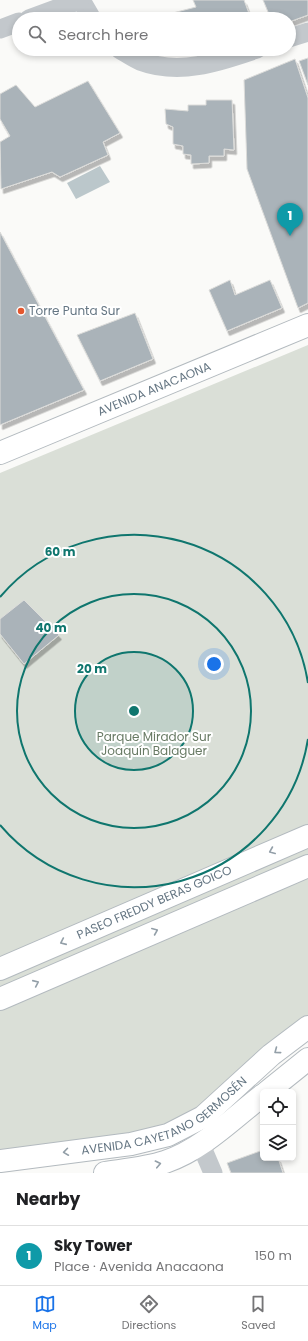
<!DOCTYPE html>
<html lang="en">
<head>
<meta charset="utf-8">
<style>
  body { margin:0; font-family:Poppins,sans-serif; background:#f6f6f6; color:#202124 }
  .controls { position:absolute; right:12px; bottom:12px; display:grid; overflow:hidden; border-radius:6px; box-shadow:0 2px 6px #0003 }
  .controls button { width:36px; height:36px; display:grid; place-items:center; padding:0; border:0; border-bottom:1px solid #e0e0e0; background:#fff; color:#202124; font:20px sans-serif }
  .you { position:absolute; left:214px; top:664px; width:14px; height:14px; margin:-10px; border:3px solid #fff; border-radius:50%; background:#1a73e8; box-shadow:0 0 0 6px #1a73e833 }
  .badge { display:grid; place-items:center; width:26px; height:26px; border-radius:50%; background:#1a73e8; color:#fff; font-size:13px; font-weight:700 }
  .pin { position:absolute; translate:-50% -33px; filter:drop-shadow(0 1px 2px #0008) }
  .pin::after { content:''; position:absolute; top:21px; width:14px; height:12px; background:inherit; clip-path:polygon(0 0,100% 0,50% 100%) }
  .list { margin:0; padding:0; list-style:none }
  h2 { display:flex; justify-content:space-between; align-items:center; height:52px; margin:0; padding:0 16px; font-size:17px }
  h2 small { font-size:13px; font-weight:400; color:#757577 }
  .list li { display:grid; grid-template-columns:26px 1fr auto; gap:12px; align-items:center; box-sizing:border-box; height:60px; padding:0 16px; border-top:1px solid #e0e0e0 }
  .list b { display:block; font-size:15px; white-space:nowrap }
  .list p { margin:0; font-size:13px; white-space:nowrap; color:#757577 }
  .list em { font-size:13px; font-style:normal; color:#757577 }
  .icon { flex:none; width:22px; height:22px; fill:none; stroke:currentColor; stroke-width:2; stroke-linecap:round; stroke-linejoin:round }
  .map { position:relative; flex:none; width:308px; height:1173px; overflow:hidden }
  .search { position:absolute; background:#fff; box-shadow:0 2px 6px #0003; left:12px; right:12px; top:12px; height:44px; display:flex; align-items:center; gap:10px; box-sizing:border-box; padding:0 14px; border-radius:22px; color:#757577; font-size:15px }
  .sheet { height:112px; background:#fff }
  nav { display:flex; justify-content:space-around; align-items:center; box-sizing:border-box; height:56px; border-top:1px solid #e0e0e0; background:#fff; font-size:11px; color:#757577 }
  nav a { display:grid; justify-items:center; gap:2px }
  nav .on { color:#1a73e8 }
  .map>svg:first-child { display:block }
</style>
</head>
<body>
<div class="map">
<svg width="308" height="1173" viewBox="0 0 308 1173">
  <defs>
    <filter id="shadow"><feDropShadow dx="2.5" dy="4.5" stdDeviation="0" flood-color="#0004"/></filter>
  </defs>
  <rect width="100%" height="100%" fill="#fafaf8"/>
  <path fill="#dadfd7" d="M 308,345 L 308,1016 L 265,1048 L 209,1098 L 187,1115 L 165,1126 L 129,1135 L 0,1151 L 0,473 Z"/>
  <path fill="#bbc7cb" d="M 100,166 L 110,182 L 76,199 L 67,183 Z"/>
  <g fill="#aab3b9" stroke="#dcdcda" filter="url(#shadow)">
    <path d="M 193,0 L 244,0 L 251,19 L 166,19 L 165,15 L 196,7 Z"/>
    <path d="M 263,0 L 308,0 L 308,15 L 289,22 L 289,19 L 271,19 Z"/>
    <path d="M 308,58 L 308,85 L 299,61 Z"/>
    <path d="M 295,59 L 308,98 L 308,303 L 298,308 L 247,169 L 244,80 Z"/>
    <path d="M 88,81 L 120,133 L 103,142 L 108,155 L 60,177 L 52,172 L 1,189 L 0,142 L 10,136 L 0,119 L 0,94 L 16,85 L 35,107 Z"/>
    <path d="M 206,100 L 232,100 L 234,150 L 224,149 L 224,156 L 209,156 L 209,163 L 191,164 L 191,155 L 183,154 L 183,146 L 173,144 L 173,127 L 166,124 L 165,109 L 188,111 L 188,105 L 206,105 Z"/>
    <path d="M 0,232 L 84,390 L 0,425 Z"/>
    <path d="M 230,280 L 235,295 L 270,280 L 282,308 L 227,331 L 209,290 Z"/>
    <path d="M 135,313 L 153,359 L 100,381 L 77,335 Z"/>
    <path d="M 24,600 L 59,635 L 24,664 L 0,634 L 0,619 Z"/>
    <path d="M 263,1150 L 263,1158 L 278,1158 L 283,1173 L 231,1173 L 227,1163 Z"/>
  </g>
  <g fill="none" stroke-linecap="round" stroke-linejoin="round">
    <g stroke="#b3babf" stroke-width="24">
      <g id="secondary">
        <path id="s1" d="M 0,453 L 308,325"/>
        <path id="s2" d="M 0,969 L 308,836"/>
        <path d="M 0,999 L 308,866"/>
        <path d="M 267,1092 L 308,1059"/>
        <path id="s3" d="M 0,1161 L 131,1144 L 168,1135 L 203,1117 L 271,1055 L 308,1027"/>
        <path d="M 105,1173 C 125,1170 147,1168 165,1162 C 203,1149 232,1119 263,1095"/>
      </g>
    </g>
    <g stroke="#c3c8cc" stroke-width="19">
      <path d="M 81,0 L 92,19"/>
      <path d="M 29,19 L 80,0"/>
      <path d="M 0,29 L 19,22"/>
      <path d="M 289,38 L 308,32"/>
      <path d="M 119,49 C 126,53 133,58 140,61 C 180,76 219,62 257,49"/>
      <path d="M 201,1145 L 213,1173"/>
    </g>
    <use href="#secondary" stroke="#fff" stroke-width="22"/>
  </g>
  <defs><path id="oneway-chevron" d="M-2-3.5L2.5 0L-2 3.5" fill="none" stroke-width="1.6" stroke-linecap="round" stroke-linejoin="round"/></defs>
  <g stroke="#939fa8">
    <use href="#oneway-chevron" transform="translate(272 851) rotate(157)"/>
    <use href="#oneway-chevron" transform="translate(155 931) rotate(-23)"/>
    <use href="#oneway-chevron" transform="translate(63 942) rotate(156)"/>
    <use href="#oneway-chevron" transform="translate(36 983) rotate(-24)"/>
    <use href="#oneway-chevron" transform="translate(277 1051) rotate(143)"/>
    <use href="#oneway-chevron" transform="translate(66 1152) rotate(172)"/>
    <use href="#oneway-chevron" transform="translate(158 1164) rotate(-12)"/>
  </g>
  <circle cx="134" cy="711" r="59" fill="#0f766e" fill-opacity=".12"/>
  <g fill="none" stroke="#0f766e" stroke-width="2">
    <circle cx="134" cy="711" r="59"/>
    <circle cx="134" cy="711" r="117"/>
    <path d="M308 739A176 176 0 0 1 0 825M0 597A176 176 0 0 1 308 683"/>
  </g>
  <circle fill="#e4572e" stroke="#fff" stroke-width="1.5" cx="21" cy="311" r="4"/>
  <g text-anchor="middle" stroke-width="4" stroke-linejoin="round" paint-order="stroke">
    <g font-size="12" fill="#657683" stroke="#fff" text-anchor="start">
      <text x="29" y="315">Torre Punta Sur</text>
    </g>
    <g font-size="12" fill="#657683" stroke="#fff">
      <text dy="4" stroke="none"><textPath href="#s1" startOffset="167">AVENIDA ANACAONA</textPath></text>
      <text dy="4" stroke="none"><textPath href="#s2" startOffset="168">PASEO FREDDY BERAS GOICO</textPath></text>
      <text dy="4" stroke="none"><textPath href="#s3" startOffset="174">AVENIDA CAYETANO GERMOSÉN</textPath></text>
    </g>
    <g font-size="12" fill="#687a64" stroke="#fff">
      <text x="154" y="741">Parque Mirador Sur<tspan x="154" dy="14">Joaquín Balaguer</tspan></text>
    </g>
  </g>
  <circle cx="134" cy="711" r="6" fill="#0f766e" stroke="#fff" stroke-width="2"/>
  <g font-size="12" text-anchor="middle" font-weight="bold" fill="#0f766e" stroke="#fff" stroke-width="4" stroke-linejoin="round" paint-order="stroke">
    <text x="60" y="556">60 m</text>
    <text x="51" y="632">40 m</text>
    <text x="92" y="673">20 m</text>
  </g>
</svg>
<div class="controls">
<button><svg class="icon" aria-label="locate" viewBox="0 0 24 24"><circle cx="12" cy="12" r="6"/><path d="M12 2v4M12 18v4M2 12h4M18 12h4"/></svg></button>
<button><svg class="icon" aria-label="layers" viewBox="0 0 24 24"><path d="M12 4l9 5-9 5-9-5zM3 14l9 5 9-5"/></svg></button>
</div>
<div class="you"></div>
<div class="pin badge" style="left:290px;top:236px;background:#0f9aa8">1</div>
<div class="search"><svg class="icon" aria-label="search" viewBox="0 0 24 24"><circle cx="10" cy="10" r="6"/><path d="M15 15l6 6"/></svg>Search here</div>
</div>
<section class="sheet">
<h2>Nearby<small></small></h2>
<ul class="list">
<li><span class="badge" style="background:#0f9aa8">1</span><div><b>Sky Tower</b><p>Place · Avenida Anacaona</p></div><em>150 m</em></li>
</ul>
</section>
<nav>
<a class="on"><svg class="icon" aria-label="map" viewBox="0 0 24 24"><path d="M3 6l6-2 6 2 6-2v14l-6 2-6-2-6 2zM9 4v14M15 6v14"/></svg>Map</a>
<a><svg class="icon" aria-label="directions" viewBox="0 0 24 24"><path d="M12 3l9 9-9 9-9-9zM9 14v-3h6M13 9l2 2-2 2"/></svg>Directions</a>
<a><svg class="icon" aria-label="saved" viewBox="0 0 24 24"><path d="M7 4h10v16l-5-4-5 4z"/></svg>Saved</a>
</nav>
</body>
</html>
